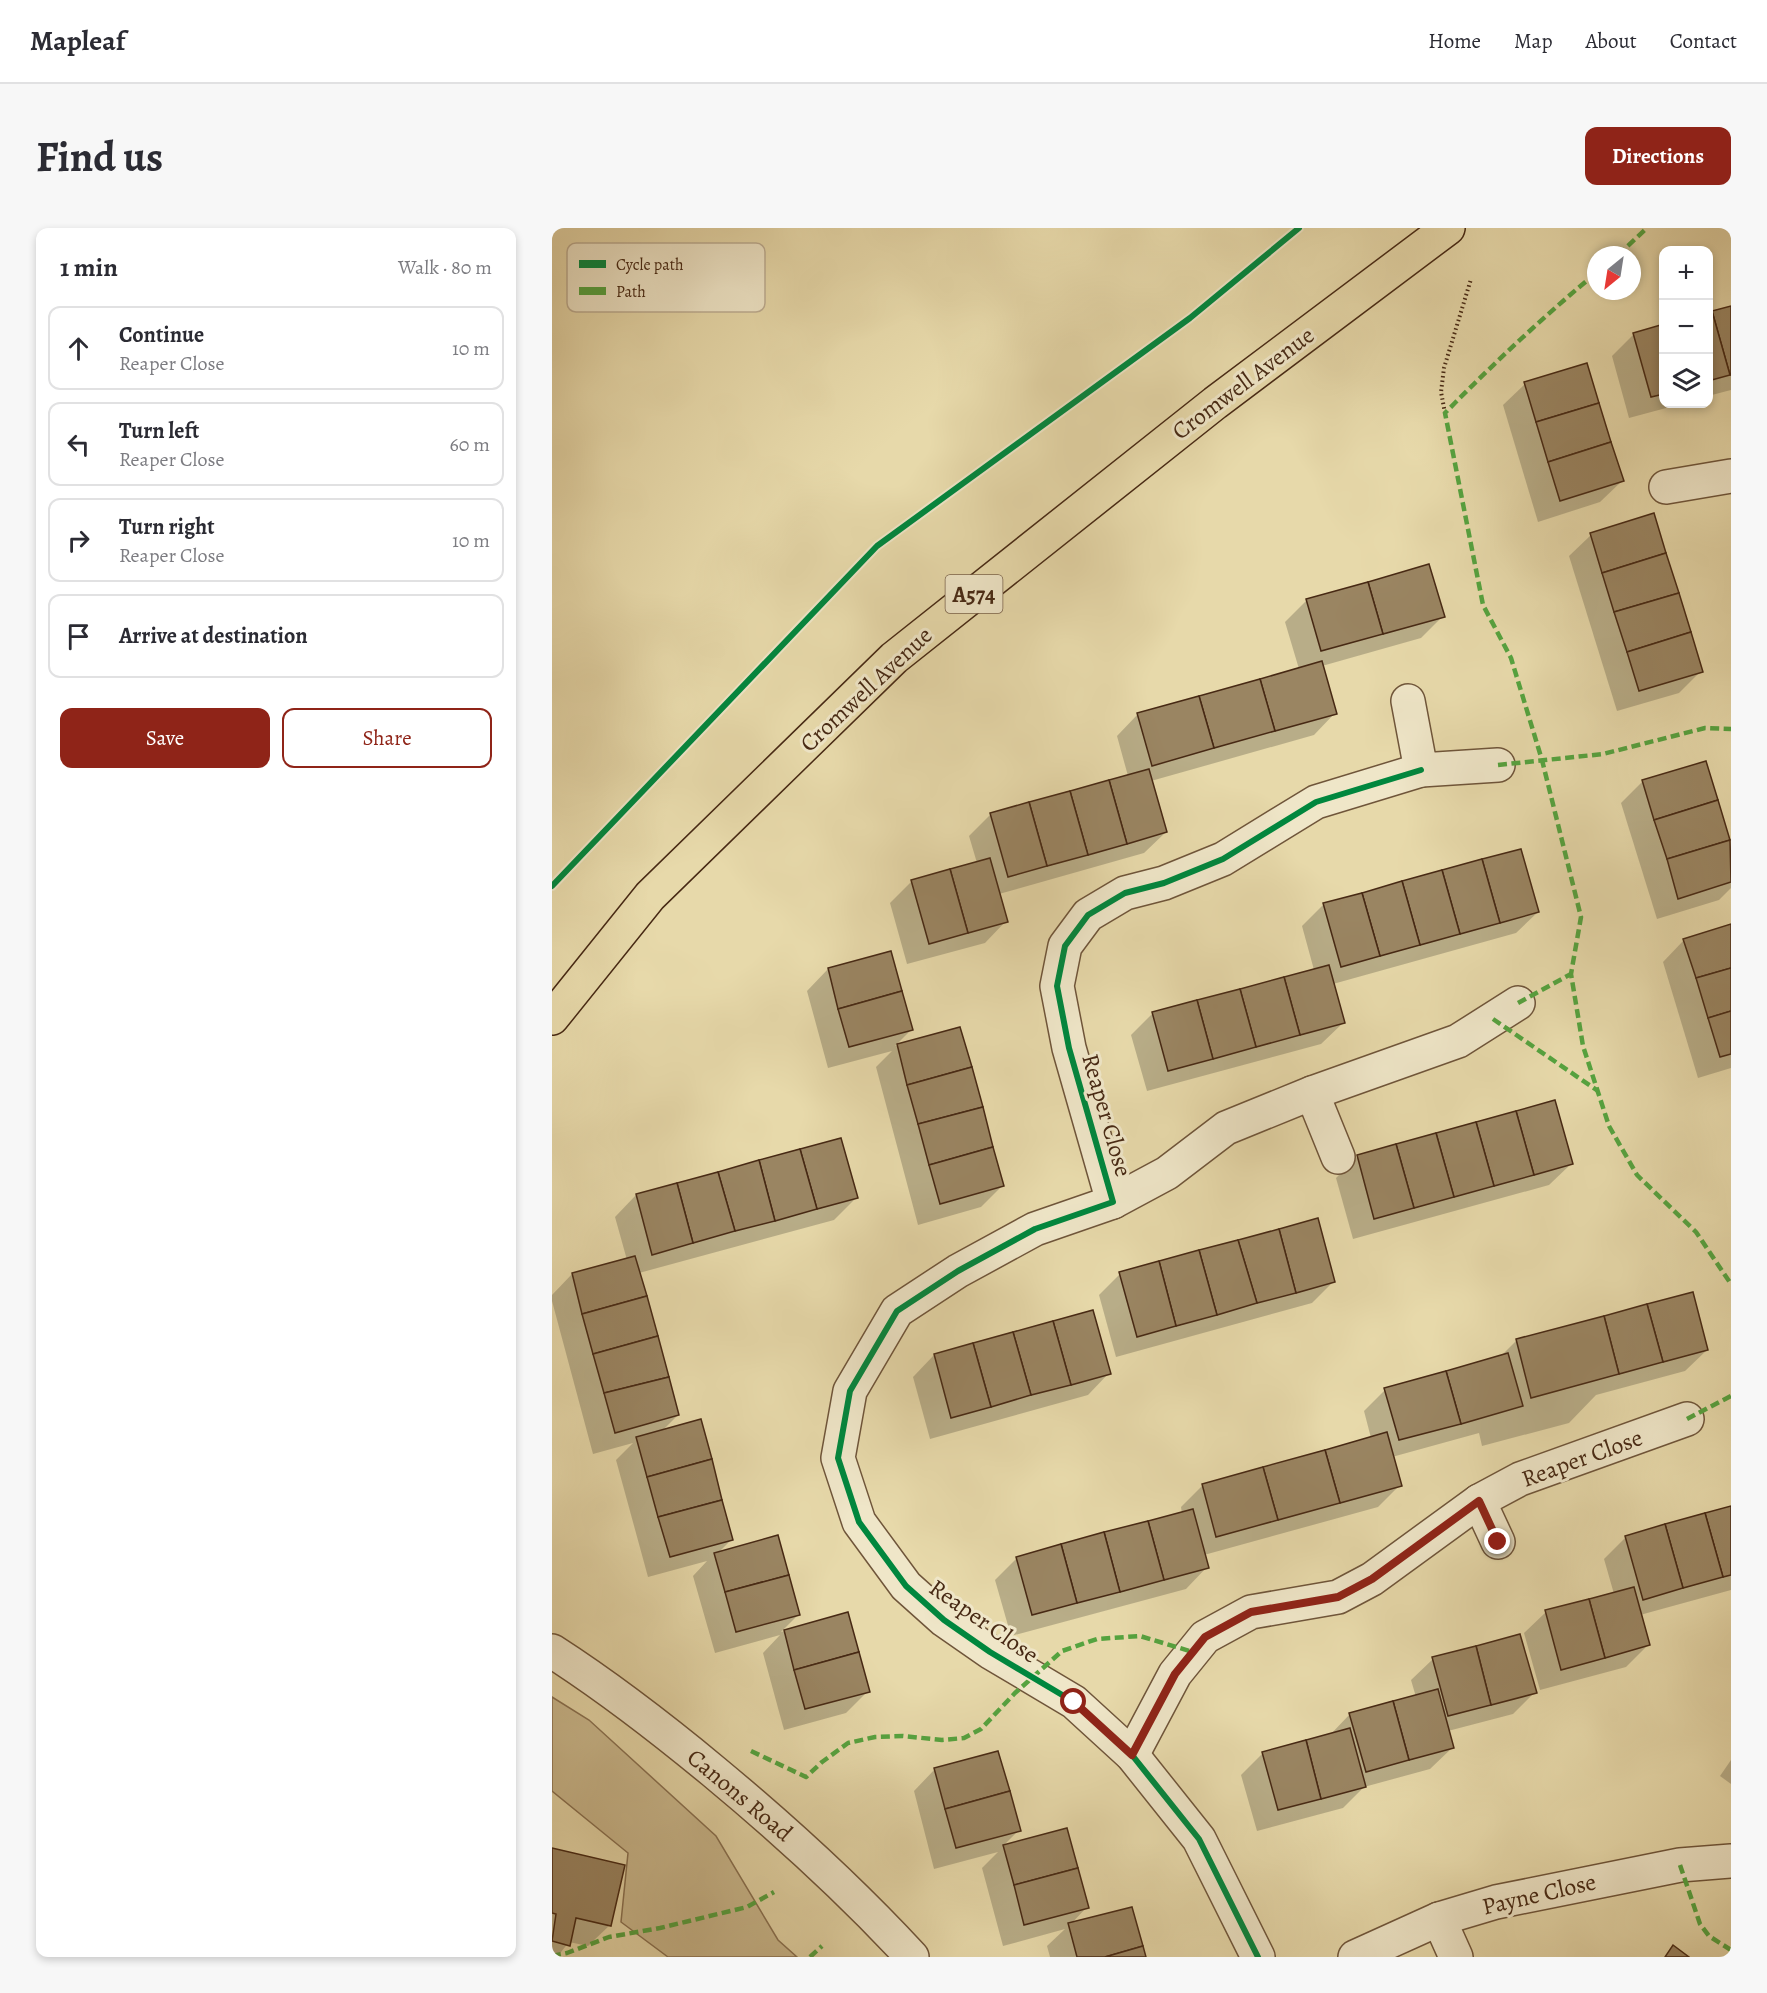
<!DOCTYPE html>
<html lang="en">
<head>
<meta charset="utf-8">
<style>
  body { margin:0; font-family:Alegreya,serif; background:#f7f7f7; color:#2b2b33 }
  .controls { position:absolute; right:18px; top:18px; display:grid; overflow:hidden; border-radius:12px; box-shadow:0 3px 9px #0003 }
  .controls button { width:54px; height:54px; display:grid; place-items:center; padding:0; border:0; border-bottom:2px solid #e1e1e2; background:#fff; color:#2b2b33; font:30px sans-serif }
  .compass { position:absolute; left:1035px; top:18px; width:54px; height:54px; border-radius:50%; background:#fff; box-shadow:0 3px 9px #0003; rotate:210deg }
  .stop { position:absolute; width:18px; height:18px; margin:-14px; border:4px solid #8f2418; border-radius:50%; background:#fff }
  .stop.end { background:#8f2418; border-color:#fff; box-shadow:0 2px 6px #0008 }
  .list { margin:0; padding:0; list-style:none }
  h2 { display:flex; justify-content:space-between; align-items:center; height:78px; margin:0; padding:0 24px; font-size:26px }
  h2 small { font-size:20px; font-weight:400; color:#7c7c81 }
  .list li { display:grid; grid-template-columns:39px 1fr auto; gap:18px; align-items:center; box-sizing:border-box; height:84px; margin:0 12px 12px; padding:0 12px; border:2px solid #e1e1e2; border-radius:12px }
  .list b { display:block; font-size:22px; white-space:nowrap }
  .list p { margin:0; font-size:20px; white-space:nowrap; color:#7c7c81 }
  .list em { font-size:20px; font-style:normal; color:#7c7c81 }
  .actions { display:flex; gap:12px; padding:18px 24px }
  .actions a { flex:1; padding:14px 0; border:2px solid #8f2418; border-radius:12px; text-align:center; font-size:21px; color:#8f2418 }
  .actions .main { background:#8f2418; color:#fff }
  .icon { flex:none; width:33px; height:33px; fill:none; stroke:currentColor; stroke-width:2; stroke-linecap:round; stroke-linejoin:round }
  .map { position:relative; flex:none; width:1179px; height:1729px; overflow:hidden; border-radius:12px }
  header { display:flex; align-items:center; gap:36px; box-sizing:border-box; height:84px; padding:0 30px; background:#fff; border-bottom:2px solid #e1e1e2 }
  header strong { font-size:28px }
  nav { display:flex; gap:33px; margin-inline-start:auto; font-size:21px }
  .intro { display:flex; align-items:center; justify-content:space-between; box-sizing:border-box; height:144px; padding:0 36px }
  h1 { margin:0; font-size:42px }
  .button { padding:15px 27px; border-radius:12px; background:#8f2418; color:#fff; font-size:21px; font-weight:700 }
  main { display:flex; gap:36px; padding:0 36px }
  aside { flex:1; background:#fff; border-radius:12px; box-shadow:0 3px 9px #0003 }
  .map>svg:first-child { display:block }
</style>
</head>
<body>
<header>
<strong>Mapleaf</strong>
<nav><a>Home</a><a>Map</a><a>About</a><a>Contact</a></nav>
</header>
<div class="intro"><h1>Find us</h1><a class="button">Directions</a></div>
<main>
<aside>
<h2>1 min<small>Walk · 80 m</small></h2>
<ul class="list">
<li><svg class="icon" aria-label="ahead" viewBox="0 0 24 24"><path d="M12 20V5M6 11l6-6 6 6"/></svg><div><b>Continue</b><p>Reaper Close</p></div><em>10 m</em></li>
<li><svg class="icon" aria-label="left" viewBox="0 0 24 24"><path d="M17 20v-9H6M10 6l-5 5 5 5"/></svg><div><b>Turn left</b><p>Reaper Close</p></div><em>60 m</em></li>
<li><svg class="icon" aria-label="right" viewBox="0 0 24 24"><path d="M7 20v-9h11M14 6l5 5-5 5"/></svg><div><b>Turn right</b><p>Reaper Close</p></div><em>10 m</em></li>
<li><svg class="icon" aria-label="arrive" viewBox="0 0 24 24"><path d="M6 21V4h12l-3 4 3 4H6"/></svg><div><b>Arrive at destination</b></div></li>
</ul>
<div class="actions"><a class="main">Save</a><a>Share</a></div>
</aside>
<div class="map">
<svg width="1179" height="1729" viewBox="0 0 1179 1729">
  <rect width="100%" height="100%" fill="#e7d9aa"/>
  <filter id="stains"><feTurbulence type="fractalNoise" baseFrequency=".00333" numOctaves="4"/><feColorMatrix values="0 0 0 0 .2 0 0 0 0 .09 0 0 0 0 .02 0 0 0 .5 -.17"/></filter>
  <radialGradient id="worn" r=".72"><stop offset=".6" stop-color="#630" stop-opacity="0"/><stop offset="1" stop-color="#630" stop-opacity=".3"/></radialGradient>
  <path fill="#ccbb90" stroke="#8a7252" stroke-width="1.5" d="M 0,1469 L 37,1492 L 164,1608 L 226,1712 L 245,1729 L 116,1729 L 69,1694 L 76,1625 L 0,1563 Z"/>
  <g fill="#0003">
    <path d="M 1179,79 L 1179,162 L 1156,168 L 1156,86 Z"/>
    <path d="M 1112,98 L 1112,176 L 1129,176 L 1077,190 L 1060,128 L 1082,106 Z"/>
    <path d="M 973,156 L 1070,253 L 1048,274 L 986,294 L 951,177 Z"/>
    <path d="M 1039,307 L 1149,443 L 1127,465 L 1065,483 L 1017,328 Z"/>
    <path d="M 755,372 L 891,388 L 869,410 L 770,438 L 783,485 L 762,507 L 599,553 L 614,604 L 592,625 L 447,666 L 454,693 L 433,715 L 355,736 L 338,675 L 360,653 L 425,635 L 417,608 L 439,586 L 576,548 L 565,508 L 586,486 L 747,441 L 733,394 Z"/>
    <path d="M 1153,535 L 1179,620 L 1179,660 L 1167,672 L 1105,691 L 1069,575 L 1091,553 Z"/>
    <path d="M 968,622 L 986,684 L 964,705 L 781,756 L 791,795 L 769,816 L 595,863 L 579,807 L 601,785 L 762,742 L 750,698 L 771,677 Z"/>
    <path d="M 1179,698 L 1179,840 L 1146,850 L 1111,734 L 1132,712 Z"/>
    <path d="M 276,741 L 359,802 L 343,818 L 407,801 L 450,958 L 429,979 L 366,997 L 324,839 L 340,823 L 276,840 L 255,763 Z"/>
    <path d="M 1001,874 L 1019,936 L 997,957 L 801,1011 L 784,950 L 805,929 Z"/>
    <path d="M 84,967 L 304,970 L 282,992 L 87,1045 L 126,1187 L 109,1204 L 180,1311 L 166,1325 L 246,1387 L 229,1404 L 295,1386 L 316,1463 L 294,1485 L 232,1502 L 211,1425 L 228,1407 L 163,1425 L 141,1348 L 155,1333 L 96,1349 L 64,1232 L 81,1215 L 41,1226 L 0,1073 L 0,1067 L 20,1046 L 75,1032 L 63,989 Z"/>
    <path d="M 568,1046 L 782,1053 L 760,1075 L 564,1129 L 547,1067 Z"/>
    <path d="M 1139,1066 L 1155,1122 L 1133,1143 L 1044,1167 L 1017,1195 L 930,1218 L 927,1205 L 840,1229 L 848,1257 L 826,1279 L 652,1327 L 655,1339 L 634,1361 L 459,1408 L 443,1352 L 465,1330 L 630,1286 L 629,1279 L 650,1258 L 819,1210 L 812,1183 L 833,1162 L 948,1129 L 964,1113 Z"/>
    <path d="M 540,1084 L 557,1145 L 536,1167 L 378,1211 L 361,1149 L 382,1127 Z"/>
    <path d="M 1179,1280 L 1179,1362 L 1088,1387 L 1096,1417 L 1074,1439 L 988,1462 L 972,1405 L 994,1384 L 1062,1366 L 1052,1331 L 1074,1309 Z"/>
    <path d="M 881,1431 L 983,1464 L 961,1486 L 896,1503 L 900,1520 L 878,1541 L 812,1559 L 791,1580 L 705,1603 L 689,1547 L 711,1525 L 777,1508 L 798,1486 L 864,1469 L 859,1452 Z"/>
    <path d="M 1179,1532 L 1179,1556 L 1168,1548 Z"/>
    <path d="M 383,1541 L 467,1602 L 451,1618 L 514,1602 L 535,1679 L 518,1697 L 593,1729 L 498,1729 L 495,1718 L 513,1701 L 451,1718 L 430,1640 L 446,1624 L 382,1641 L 362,1563 Z"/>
    <path d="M 0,1622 L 58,1697 L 36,1718 L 17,1714 L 5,1729 L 0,1729 Z"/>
  </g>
  <g fill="#9a8562" stroke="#472914" stroke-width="1.5">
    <path d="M 1179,78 L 1179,147 L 1178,147 L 1160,83 Z"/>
    <path d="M 1160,83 L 1178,147 L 1156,153 L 1156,84 Z"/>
    <path d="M 1112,96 L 1112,166 L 1099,169 L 1081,105 Z"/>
    <path d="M 1035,135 L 1047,175 L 984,194 L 972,154 Z"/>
    <path d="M 1047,175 L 1059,214 L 996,234 L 984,194 Z"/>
    <path d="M 1059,214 L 1072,253 L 1008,273 L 996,234 Z"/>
    <path d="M 1102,285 L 1114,325 L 1050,345 L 1038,305 Z"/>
    <path d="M 1114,325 L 1127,365 L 1062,384 L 1050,345 Z"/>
    <path d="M 877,336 L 893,389 L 831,406 L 816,354 Z"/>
    <path d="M 816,354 L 831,406 L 769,423 L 754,371 Z"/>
    <path d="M 1127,365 L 1139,404 L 1075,424 L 1062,384 Z"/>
    <path d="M 1139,404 L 1151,444 L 1087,463 L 1075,424 Z"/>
    <path d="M 770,433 L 785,486 L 723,503 L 708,451 Z"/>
    <path d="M 708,451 L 723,503 L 662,520 L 647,468 Z"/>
    <path d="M 647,468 L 662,520 L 600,538 L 585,485 Z"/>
    <path d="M 1154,533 L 1166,572 L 1102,592 L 1090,552 Z"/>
    <path d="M 597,541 L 615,604 L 575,616 L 557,552 Z"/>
    <path d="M 557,552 L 575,616 L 536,627 L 518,563 Z"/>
    <path d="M 518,563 L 536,627 L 495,638 L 477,574 Z"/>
    <path d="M 1166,572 L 1178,612 L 1115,631 L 1102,592 Z"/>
    <path d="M 477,574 L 495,638 L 456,649 L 438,585 Z"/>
    <path d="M 1178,612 L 1179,654 L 1126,671 L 1115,631 Z"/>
    <path d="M 969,621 L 987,684 L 948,695 L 930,631 Z"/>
    <path d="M 438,630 L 456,694 L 416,705 L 398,641 Z"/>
    <path d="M 930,631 L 948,695 L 908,706 L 890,642 Z"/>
    <path d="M 398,641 L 416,705 L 377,716 L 359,652 Z"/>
    <path d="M 890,642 L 908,706 L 868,717 L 850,653 Z"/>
    <path d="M 850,653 L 868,717 L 828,728 L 810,665 Z"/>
    <path d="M 810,665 L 828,728 L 789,739 L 771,675 Z"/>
    <path d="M 1179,696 L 1179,740 L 1144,750 L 1131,711 Z"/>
    <path d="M 339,723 L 350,763 L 286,781 L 276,740 Z"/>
    <path d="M 777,737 L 793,795 L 748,807 L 732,749 Z"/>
    <path d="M 1179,740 L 1179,783 L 1156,790 L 1144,750 Z"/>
    <path d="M 732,749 L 748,807 L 704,819 L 688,761 Z"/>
    <path d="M 688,761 L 704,819 L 661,831 L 645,772 Z"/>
    <path d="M 350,763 L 361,802 L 297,819 L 286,781 Z"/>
    <path d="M 645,772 L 661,831 L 616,843 L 600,784 Z"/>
    <path d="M 1179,783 L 1179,826 L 1168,829 L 1156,790 Z"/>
    <path d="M 408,799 L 420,839 L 355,857 L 345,816 Z"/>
    <path d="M 420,839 L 431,879 L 366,896 L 355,857 Z"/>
    <path d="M 1003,872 L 1021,936 L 982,947 L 964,883 Z"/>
    <path d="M 431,879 L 441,919 L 377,937 L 366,896 Z"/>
    <path d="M 964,883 L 982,947 L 942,958 L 924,894 Z"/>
    <path d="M 924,894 L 942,958 L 902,969 L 884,905 Z"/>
    <path d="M 884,905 L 902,969 L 862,980 L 844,916 Z"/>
    <path d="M 289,910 L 306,970 L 265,981 L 248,921 Z"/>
    <path d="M 844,916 L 862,980 L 822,991 L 805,927 Z"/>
    <path d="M 441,919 L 452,958 L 388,976 L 377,937 Z"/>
    <path d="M 248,921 L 265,981 L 223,993 L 207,932 Z"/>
    <path d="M 207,932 L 223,993 L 183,1003 L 166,944 Z"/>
    <path d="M 166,944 L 183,1003 L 141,1015 L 125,955 Z"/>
    <path d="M 125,955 L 141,1015 L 100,1027 L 84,966 Z"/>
    <path d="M 766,990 L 783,1054 L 744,1065 L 727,1001 Z"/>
    <path d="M 727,1001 L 744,1065 L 705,1075 L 686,1012 Z"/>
    <path d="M 686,1012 L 705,1075 L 665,1087 L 647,1022 Z"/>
    <path d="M 647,1022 L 665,1087 L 624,1098 L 607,1033 Z"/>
    <path d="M 83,1028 L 95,1068 L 30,1086 L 20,1045 Z"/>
    <path d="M 607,1033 L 624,1098 L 585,1109 L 567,1044 Z"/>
    <path d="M 1141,1064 L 1156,1122 L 1111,1134 L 1095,1076 Z"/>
    <path d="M 95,1068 L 106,1108 L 41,1126 L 30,1086 Z"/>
    <path d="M 1095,1076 L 1111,1134 L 1067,1146 L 1052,1088 Z"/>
    <path d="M 541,1082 L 559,1146 L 519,1157 L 501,1093 Z"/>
    <path d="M 1052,1088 L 1067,1146 L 979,1170 L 964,1111 Z"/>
    <path d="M 501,1093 L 519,1157 L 479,1167 L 461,1104 Z"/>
    <path d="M 461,1104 L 479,1167 L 439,1179 L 421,1115 Z"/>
    <path d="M 106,1108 L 117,1149 L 52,1165 L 41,1126 Z"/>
    <path d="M 421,1115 L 439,1179 L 399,1190 L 382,1126 Z"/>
    <path d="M 956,1125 L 971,1178 L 909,1196 L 894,1143 Z"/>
    <path d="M 894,1143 L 909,1196 L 847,1212 L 832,1160 Z"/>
    <path d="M 117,1149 L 127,1187 L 63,1205 L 52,1165 Z"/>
    <path d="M 149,1191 L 160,1231 L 95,1249 L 84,1209 Z"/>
    <path d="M 835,1204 L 850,1258 L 788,1275 L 773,1222 Z"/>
    <path d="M 773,1222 L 788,1275 L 726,1292 L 711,1239 Z"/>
    <path d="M 160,1231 L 170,1272 L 106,1289 L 95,1249 Z"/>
    <path d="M 711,1239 L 726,1292 L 664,1309 L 650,1256 Z"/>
    <path d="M 170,1272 L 181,1312 L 118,1329 L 106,1289 Z"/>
    <path d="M 1179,1278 L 1179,1347 L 1171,1349 L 1153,1285 Z"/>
    <path d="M 641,1281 L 657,1340 L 612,1352 L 596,1293 Z"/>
    <path d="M 1153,1285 L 1171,1349 L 1131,1360 L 1113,1296 Z"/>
    <path d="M 596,1293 L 612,1352 L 568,1364 L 552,1304 Z"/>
    <path d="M 1113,1296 L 1131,1360 L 1091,1372 L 1073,1308 Z"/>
    <path d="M 552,1304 L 568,1364 L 525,1375 L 509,1316 Z"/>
    <path d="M 226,1307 L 237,1347 L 173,1364 L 162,1325 Z"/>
    <path d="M 509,1316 L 525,1375 L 480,1387 L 464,1329 Z"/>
    <path d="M 237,1347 L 248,1387 L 184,1404 L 173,1364 Z"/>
    <path d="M 1082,1359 L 1098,1417 L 1053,1430 L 1037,1371 Z"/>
    <path d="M 1037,1371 L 1053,1430 L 1009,1442 L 993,1382 Z"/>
    <path d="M 296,1384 L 307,1424 L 242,1442 L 232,1402 Z"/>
    <path d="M 968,1406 L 985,1465 L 939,1477 L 924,1418 Z"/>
    <path d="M 924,1418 L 939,1477 L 896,1488 L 880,1429 Z"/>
    <path d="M 307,1424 L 318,1464 L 253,1481 L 242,1442 Z"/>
    <path d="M 886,1461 L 902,1520 L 857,1532 L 841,1473 Z"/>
    <path d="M 841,1473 L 857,1532 L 814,1544 L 797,1485 Z"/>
    <path d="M 798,1500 L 814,1559 L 769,1571 L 754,1512 Z"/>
    <path d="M 754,1512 L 769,1571 L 726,1582 L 710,1524 Z"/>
    <path d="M 446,1523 L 458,1563 L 393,1581 L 382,1540 Z"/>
    <path d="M 458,1563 L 469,1603 L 404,1620 L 393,1581 Z"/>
    <path d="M 515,1600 L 526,1640 L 462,1657 L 451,1617 Z"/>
    <path d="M 0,1620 L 73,1637 L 59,1698 L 24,1690 L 18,1718 L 0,1713 L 4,1686 L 0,1685 Z"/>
    <path d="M 526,1640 L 537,1680 L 472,1697 L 462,1657 Z"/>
    <path d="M 580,1679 L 591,1718 L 553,1729 L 525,1729 L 516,1695 Z"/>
    <path d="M 1121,1717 L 1137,1729 L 1113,1729 Z"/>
    <path d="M 591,1718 L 594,1729 L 553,1729 Z"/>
  </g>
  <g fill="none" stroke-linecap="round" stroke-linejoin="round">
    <g stroke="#6f553a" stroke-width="36">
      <g id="minor">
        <path d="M 1114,259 L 1179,248"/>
        <path d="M 856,473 L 869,542 L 946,537"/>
        <path d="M 786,929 L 760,865 L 906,813 L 966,775"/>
        <path d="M 561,974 L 615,945 L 674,900 L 760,865"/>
        <path d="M 946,1314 L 927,1273 L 968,1251 L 1135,1191"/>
        <path d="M 0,1423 C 56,1459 109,1500 161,1543 C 231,1601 298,1662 360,1729"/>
        <path d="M 580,1527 L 623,1446 L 653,1409 L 699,1384 L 786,1369 L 820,1351 L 927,1273"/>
        <path d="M 887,1691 L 904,1729"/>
        <path d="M 706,1729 L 647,1611 L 580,1527 L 522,1474 L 438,1424 L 392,1392 L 354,1358 L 307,1294 L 286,1230 L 298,1163 L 345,1083 L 406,1043 L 483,1001 L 561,974 L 517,820 L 505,758 L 513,718 L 536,687 L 573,665 L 612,655 L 671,631 L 764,574 L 869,542"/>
        <path d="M 803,1729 L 887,1691 L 944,1674 L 1128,1637 L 1179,1633"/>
      </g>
    </g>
    <g stroke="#472914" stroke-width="36">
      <path id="major" d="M 0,790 L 98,668 L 342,430 L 663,175 L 896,0"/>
    </g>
    <path stroke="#472914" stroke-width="4" stroke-dasharray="1.5 3" stroke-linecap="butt" d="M 893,185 L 889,164 L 892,140 L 919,51"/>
    <use href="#minor" stroke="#efe6c8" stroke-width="33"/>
    <use href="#major" stroke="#e7d9aa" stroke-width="33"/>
    <g stroke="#55a33f" stroke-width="4.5" stroke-dasharray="9 4.5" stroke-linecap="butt">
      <path d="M 1066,27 L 1095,0"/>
      <path d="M 1044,45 C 991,89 941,136 893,185 L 931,377 L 959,430 L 990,532 L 1029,689 L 1019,746 L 1031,818 L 1057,898 L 1085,947 L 1144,1004 L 1179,1056"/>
      <path d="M 946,537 L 1051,526 L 1153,500 L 1179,501"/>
      <path d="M 966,775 L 1019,746"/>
      <path d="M 941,791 L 1046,863"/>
      <path d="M 1135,1191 L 1179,1168"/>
      <path d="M 199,1523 L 254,1549 L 270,1534 L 296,1515 L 323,1509 L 351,1508 L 390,1512 L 412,1510 L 429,1501 L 463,1465 L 510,1423 L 545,1411 L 588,1408 L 641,1424"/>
      <path d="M 1128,1637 L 1148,1696 L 1157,1708 L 1179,1722"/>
      <path d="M 0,1728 L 15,1725 L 57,1709 L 108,1700 L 195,1679 L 222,1664"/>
      <path d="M 258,1729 L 270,1718"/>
    </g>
    <g stroke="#efe6c8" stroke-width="10">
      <g id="cycleway">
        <path d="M 0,658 L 325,318 L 638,90 L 747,0"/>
        <path d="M 706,1729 L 647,1611 L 580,1527 L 522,1474 L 438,1424 L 392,1392 L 354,1358 L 307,1294 L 286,1230 L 298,1163 L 345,1083 L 406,1043 L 483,1001 L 561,974 L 517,820 L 505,758 L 513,718 L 536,687 L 573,665 L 612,655 L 671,631 L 764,574 L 869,542"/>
      </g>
    </g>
    <use href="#cycleway" stroke="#00873e" stroke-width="6"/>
  </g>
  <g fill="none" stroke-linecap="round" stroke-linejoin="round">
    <path stroke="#8f2418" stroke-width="8" d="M 522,1474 L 580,1527 L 623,1446 L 653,1409 L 699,1384 L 786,1369 L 820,1351 L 927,1273 L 946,1314"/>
  </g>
  <g text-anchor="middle" stroke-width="6" stroke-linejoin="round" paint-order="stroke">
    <rect fill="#efe6c8" stroke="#79624a" stroke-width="1.5" x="393.5" y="347" width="57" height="38" rx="4.5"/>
    <g font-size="22" font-weight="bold" fill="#472914">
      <text x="422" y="374">A574</text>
    </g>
    <g font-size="24" fill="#472914" stroke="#efe6c8">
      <text transform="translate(691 155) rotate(-37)" y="8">Cromwell Avenue</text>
      <text transform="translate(314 461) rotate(-43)" y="8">Cromwell Avenue</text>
      <text transform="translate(555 887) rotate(74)" y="8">Reaper Close</text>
      <text transform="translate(1030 1230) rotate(-20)" y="8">Reaper Close</text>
      <text transform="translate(432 1393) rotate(35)" y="8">Reaper Close</text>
      <text transform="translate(188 1567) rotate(40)" y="8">Canons Road</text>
      <text transform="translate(987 1666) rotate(-13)" y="8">Payne Close</text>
    </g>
  </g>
  <rect x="15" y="15" width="198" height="69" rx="9" fill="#efe6c8" stroke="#bdad92" stroke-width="1.5"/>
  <rect x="27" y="32" width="27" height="8" fill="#00873e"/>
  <rect x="27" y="59" width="27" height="8" fill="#55a33f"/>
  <g font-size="16" fill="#472914">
    <text x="64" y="42">Cycle path</text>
    <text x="64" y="69">Path</text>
  </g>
  <rect width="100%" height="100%" filter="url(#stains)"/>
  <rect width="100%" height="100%" fill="url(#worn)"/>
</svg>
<div class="controls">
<button>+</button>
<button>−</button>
<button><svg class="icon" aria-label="layers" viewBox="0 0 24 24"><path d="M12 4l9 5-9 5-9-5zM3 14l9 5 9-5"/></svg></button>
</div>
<svg class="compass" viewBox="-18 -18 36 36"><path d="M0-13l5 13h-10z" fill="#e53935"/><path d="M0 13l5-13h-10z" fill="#7c7c81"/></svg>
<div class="stop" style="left:522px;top:1474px"></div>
<div class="stop end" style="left:946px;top:1314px"></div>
</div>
</main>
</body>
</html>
